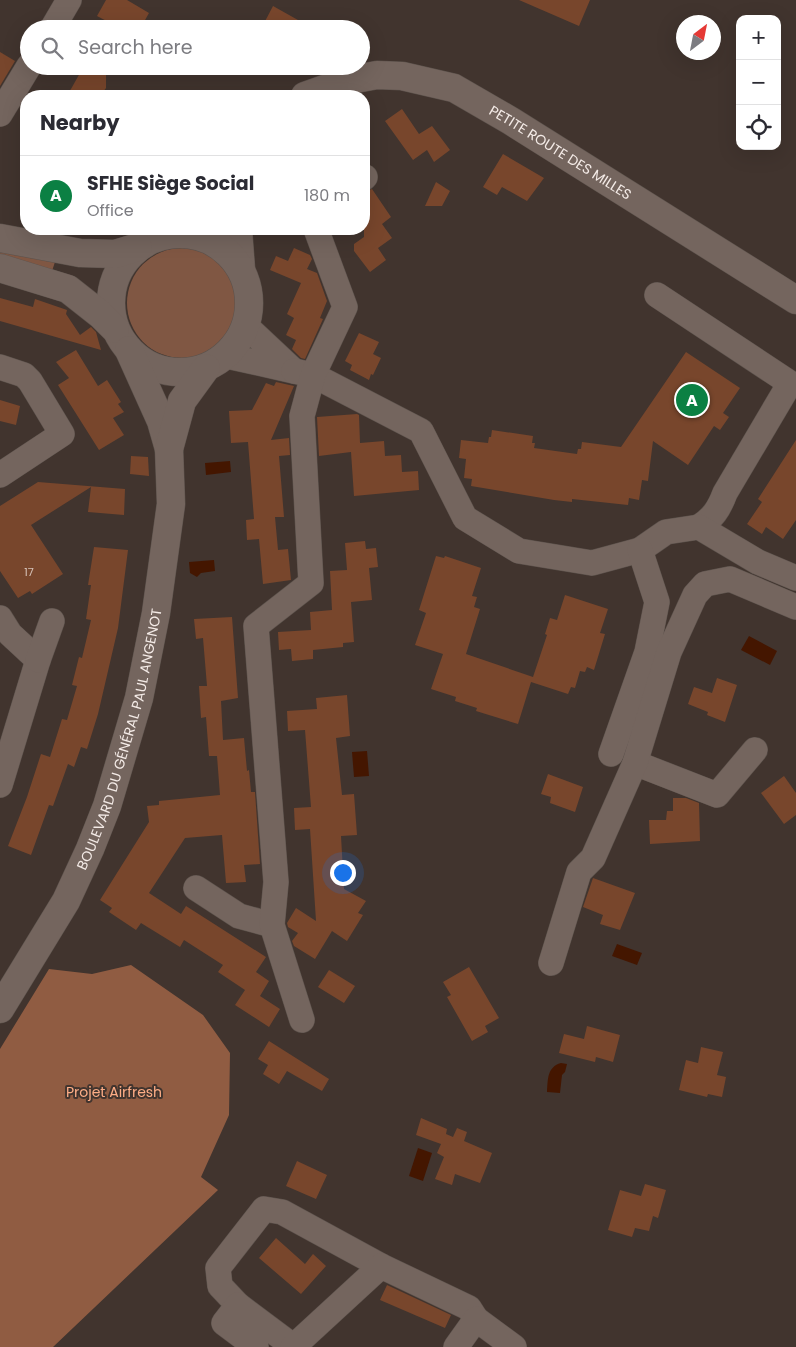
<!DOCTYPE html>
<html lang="en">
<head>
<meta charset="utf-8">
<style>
  body { margin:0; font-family:Poppins,sans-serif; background:#f2f2f3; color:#2b2b33 }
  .controls { position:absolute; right:15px; top:15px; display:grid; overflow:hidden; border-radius:10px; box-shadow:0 5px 20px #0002 }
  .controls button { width:45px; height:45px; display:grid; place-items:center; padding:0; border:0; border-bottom:1px solid #e1e1e2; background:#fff; color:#2b2b33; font:25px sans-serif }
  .compass { position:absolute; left:676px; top:15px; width:45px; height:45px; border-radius:50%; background:#fff; box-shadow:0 5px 20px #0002; rotate:32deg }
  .you { position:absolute; left:342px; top:872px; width:18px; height:18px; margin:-12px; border:4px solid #fff; border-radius:50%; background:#1a73e8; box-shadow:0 0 0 8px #1a73e833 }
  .badge { display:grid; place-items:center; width:32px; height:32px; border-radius:50%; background:#0b8043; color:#fff; font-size:16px; font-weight:700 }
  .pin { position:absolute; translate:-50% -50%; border:2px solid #fff; box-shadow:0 1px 5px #0006 }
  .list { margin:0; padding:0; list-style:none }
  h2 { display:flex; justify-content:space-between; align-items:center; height:65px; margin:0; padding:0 20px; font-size:21px }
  h2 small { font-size:16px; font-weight:400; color:#7c7c81 }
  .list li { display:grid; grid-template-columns:32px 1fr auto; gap:15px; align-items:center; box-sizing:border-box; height:80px; padding:0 20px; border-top:1px solid #e1e1e2 }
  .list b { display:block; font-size:19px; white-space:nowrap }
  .list p { margin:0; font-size:16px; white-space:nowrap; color:#7c7c81 }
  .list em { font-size:16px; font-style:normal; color:#7c7c81 }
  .icon { flex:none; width:28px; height:28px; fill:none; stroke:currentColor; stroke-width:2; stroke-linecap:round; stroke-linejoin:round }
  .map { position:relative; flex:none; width:796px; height:1347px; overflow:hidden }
  .search { position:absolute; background:#fff; box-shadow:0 5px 20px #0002; left:20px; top:20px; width:350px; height:55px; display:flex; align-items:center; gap:12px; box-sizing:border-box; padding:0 18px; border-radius:28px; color:#7c7c81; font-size:19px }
  .panel { position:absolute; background:#fff; box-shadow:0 5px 20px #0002; left:20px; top:90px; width:350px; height:145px; border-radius:20px }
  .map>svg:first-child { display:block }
</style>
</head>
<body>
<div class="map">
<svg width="796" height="1347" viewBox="0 0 796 1347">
  <rect width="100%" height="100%" fill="#41342e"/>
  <g fill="#805743">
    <path d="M 0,246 L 55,262 L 52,271 L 0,257 Z"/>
    <circle cx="182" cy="303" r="55"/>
  </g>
  <path fill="#905c42" d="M 131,965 L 203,1015 L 230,1053 L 229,1115 L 201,1177 L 218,1190 L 53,1347 L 0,1347 L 0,1049 L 49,969 L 92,974 Z"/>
  <g fill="#441600">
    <path d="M 230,461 L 231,472 L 206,475 L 205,463 Z"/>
    <path d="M 214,560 L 215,571 L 201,573 L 197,577 L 190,573 L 189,562 Z"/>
    <path d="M 749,636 L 777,651 L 770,665 L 741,650 Z"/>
    <path d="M 367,751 L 369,776 L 354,777 L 352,752 Z"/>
    <path d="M 617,944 L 642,953 L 637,965 L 612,956 Z"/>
    <path d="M 561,1063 L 567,1064 L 565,1072 L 562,1075 L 560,1093 L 547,1092 C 548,1079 547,1067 561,1063 Z"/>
    <path d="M 418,1148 L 432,1153 L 423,1181 L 409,1176 Z"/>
  </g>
  <g fill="#78462c">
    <path d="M 106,0 L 127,0 L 149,13 L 140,29 L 131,29 L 118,22 L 116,26 L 97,16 Z"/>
    <path d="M 519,0 L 590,0 L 579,26 Z"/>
    <path d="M 273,6 L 314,29 L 261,29 Z"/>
    <path d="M 0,52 L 15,61 L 0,86 Z"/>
    <path d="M 84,66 L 106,66 L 106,88 L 100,96 L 67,96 Z"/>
    <path d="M 402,109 L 419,134 L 432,126 L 450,150 L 434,162 L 427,150 L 413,160 L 385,121 Z"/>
    <path d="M 503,154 L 544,178 L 527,201 L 502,187 L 497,195 L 483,187 Z"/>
    <path d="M 436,182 L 450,191 L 442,206 L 425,206 Z"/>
    <path d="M 372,189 L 391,217 L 382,224 L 392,238 L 378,248 L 386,260 L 370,272 L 354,251 L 354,244 L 364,237 L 364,192 Z"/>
    <path d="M 294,248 L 310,255 L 312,259 L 307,269 L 317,273 L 327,301 L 320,318 L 323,319 L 305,359 L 301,358 L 292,349 L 296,340 L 286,335 L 294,318 L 287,314 L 301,283 L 270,270 L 276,256 L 288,261 Z"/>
    <path d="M 0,298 L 33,307 L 35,299 L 67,310 L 66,314 L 80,335 L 91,327 L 96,332 L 101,350 L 0,321 Z"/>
    <path d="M 359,333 L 379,342 L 373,354 L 381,358 L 373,375 L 371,374 L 369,380 L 350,370 L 352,365 L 345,361 Z"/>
    <path d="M 76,350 L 98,386 L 107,380 L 121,402 L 118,404 L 124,412 L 113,418 L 124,435 L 99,450 L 58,385 L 69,378 L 56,362 Z"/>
    <path d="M 686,352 L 740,388 L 723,413 L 729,417 L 720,430 L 714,426 L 688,465 L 653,441 L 648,481 L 642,480 L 639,500 L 629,498 L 628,505 L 572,499 L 572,502 L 554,500 L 471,486 L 472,479 L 464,478 L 466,459 L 459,458 L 461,440 L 488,443 L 489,437 L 491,437 L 492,430 L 533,436 L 532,443 L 535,443 L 534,448 L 577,454 L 578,449 L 581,449 L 582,442 L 621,447 Z"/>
    <path d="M 276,382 L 294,386 L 271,440 L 289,438 L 290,455 L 279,456 L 284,517 L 275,517 L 278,550 L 288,549 L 291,580 L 263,584 L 259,539 L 247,540 L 246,520 L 254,519 L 248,442 L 231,443 L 229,411 L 252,410 L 266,383 L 274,386 Z"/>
    <path d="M 0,400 L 20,406 L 16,425 L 0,421 Z"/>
    <path d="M 357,414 L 359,415 L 360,443 L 384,441 L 385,456 L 401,455 L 402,472 L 418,471 L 419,490 L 354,496 L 351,452 L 319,456 L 317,417 Z"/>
    <path d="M 796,440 L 796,520 L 783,539 L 766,527 L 762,534 L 747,524 L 762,502 L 758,499 Z"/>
    <path d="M 131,456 L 148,457 L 149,476 L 130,474 Z"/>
    <path d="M 38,482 L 125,489 L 124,515 L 88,512 L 91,487 L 31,525 L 63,574 L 32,594 L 30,591 L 18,598 L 0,571 L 0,506 Z"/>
    <path d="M 365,541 L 366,549 L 376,548 L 378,567 L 369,568 L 372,600 L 351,602 L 354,642 L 343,643 L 343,647 L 313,650 L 313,659 L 292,661 L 291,649 L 279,650 L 278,632 L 311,630 L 310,612 L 332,610 L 330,571 L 347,570 L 345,543 Z"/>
    <path d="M 94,547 L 128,550 L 118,628 L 98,714 L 87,749 L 81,747 L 74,767 L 68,764 L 53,806 L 49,805 L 31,855 L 8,846 L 27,797 L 41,754 L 50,757 L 62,719 L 67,720 L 77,686 L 72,685 L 79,657 L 82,658 L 91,620 L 86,619 L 91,585 L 88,585 Z"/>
    <path d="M 436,556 L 444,558 L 445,556 L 481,568 L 472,596 L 477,597 L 474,607 L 480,609 L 466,654 L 533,677 L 547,635 L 545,634 L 550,618 L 557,620 L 565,595 L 608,609 L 600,633 L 605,634 L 594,670 L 587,667 L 585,672 L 580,671 L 575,688 L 571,687 L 568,694 L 531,682 L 518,724 L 476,711 L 477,708 L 455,701 L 456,697 L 431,689 L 443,654 L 415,645 L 426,613 L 419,610 Z"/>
    <path d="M 232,617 L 238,698 L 221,701 L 223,740 L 244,738 L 247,771 L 249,770 L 251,792 L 255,792 L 260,864 L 244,865 L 246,882 L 226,883 L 222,835 L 185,838 L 149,893 L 181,914 L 186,906 L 266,957 L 256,972 L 269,981 L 260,996 L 280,1009 L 269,1027 L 235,1005 L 245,990 L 218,972 L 223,965 L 184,940 L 180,947 L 141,923 L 136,930 L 109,912 L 112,908 L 100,900 L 149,822 L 147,806 L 159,805 L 159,801 L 220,795 L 217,756 L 209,756 L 206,717 L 201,718 L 199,686 L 207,686 L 203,638 L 196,639 L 194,619 Z"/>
    <path d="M 717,678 L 737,685 L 725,722 L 707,715 L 708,712 L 688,704 L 694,687 L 712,693 Z"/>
    <path d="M 347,695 L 350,736 L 336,738 L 342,795 L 354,794 L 357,835 L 341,836 L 344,889 L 366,901 L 358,913 L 363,915 L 347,941 L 332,931 L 315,959 L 294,946 L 292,941 L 298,933 L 288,927 L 287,923 L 296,908 L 316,921 L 310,829 L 295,830 L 294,808 L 311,807 L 305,730 L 288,731 L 287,711 L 317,709 L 316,698 Z"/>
    <path d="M 548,774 L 583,787 L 575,812 L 550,803 L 551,797 L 541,794 Z"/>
    <path d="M 784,776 L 796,793 L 796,815 L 784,824 L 761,793 Z"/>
    <path d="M 673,798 L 686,798 L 699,803 L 700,841 L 650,844 L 649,820 L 666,820 L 667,811 L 673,811 Z"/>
    <path d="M 593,878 L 635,893 L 620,930 L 600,924 L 603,915 L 583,907 Z"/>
    <path d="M 469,967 L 499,1018 L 485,1026 L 488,1032 L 472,1041 L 447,997 L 451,995 L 443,982 Z"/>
    <path d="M 329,970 L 355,986 L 344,1003 L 318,987 Z"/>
    <path d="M 587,1026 L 620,1035 L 613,1062 L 596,1057 L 595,1062 L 559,1053 L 564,1034 L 584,1039 Z"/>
    <path d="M 269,1041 L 329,1079 L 322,1091 L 287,1071 L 279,1084 L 263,1074 L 268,1065 L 258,1059 Z"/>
    <path d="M 701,1047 L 723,1052 L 717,1075 L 726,1077 L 722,1097 L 708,1094 L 707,1097 L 679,1090 L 686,1060 L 698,1063 Z"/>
    <path d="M 421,1118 L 447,1129 L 446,1134 L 453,1137 L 457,1128 L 467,1132 L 464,1141 L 492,1153 L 480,1183 L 455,1174 L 452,1185 L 435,1179 L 444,1157 L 437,1153 L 441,1144 L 416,1135 Z"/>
    <path d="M 297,1161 L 327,1175 L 316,1199 L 286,1186 Z"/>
    <path d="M 645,1184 L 666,1190 L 658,1218 L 653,1216 L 649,1231 L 635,1228 L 632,1237 L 608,1230 L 620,1190 L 641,1196 Z"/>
    <path d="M 276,1238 L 305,1264 L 313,1254 L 326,1266 L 301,1294 L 259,1258 Z"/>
    <path d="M 387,1285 L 451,1315 L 445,1328 L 380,1300 Z"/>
  </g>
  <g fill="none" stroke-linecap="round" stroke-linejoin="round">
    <g stroke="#5c524c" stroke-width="26">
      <g id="minor">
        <path d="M 52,29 L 69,0"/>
        <path d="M 0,114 L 29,66"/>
        <path d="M 364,178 L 365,177"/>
        <path d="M 657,295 L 790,383 L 725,493 C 719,509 713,518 699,527"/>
        <path d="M 227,356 L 294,371 L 246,326"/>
        <path d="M 0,367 L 24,375 L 30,381 L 62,434 L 0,475"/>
        <path d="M 294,371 L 313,375 L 421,431 L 465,518 L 519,551 L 592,563 L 640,550 L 666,532 L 699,527 L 758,562 L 796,578"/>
        <path d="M 0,618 L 10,634 L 38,660 L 0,785"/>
        <path d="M 38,660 L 52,621"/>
        <path d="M 611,754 L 647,652 L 657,602 L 640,550"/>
        <path d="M 635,763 L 717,795 L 755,750"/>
        <path d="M 196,888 L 239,916 L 272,925"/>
        <path d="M 551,963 L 579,872 L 593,858 L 635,763 L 669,652 L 695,595 L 705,584 L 730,579 L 796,607"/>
        <path d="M 302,1020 L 272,925 L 276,882 L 256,626 L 311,583 L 302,416 L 313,375 L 345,307 L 316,229"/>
        <path d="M 238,1305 L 220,1286 L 218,1268 L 264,1209 L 282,1212 L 381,1266"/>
        <path d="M 256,1347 L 224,1323 L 238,1305 L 294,1347"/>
        <path d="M 293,1347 L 381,1266 L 469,1308 L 476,1319"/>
        <path d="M 456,1347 L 476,1319 L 514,1347"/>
      </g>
    </g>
    <g stroke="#5c524c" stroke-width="29">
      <g id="secondary">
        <path id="s1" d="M 305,96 L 350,80 L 377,75 L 402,76 L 454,88 L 511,121 L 796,300"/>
        <path d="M 238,229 L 241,269"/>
        <circle cx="180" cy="303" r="69"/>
        <path d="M 0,238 L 80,253 L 115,254 L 138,247"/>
        <path d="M 0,268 L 68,289 L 101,315 L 115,329"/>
        <path d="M 129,350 L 161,421 L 169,449"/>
        <path id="s2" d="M 0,1009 L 66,901 L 90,849 L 107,806 L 139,698 L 156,613 L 171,504 L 169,449 L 182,401 L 206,368"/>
      </g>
    </g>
    <use href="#minor" stroke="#74655e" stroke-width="25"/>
    <use href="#secondary" stroke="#74655e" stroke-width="28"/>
  </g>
  <g text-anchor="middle" stroke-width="4" stroke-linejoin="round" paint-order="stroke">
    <g font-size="11" fill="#d5c2b8">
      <text x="29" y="576">17</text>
    </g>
    <g font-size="14" fill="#f4ebe7" stroke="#41342e">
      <text dy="5" stroke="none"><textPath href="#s1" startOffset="278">PETITE ROUTE DES MILLES</textPath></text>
      <text dy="5" stroke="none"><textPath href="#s2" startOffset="298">BOULEVARD DU GÉNÉRAL PAUL ANGENOT</textPath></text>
    </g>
    <g font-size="14" fill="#fead86" stroke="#41342e">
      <text x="114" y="1097">Projet Airfresh</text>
    </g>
  </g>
</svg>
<div class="controls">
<button>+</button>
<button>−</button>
<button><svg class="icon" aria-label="locate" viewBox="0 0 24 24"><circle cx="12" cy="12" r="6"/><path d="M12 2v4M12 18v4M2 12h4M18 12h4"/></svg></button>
</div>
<svg class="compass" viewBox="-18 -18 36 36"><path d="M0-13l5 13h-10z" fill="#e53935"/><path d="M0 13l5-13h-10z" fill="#7c7c81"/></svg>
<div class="you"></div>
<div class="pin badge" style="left:692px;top:400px">A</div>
<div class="search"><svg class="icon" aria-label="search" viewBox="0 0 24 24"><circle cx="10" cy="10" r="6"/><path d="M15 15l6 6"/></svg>Search here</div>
<section class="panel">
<h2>Nearby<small></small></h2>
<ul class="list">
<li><span class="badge">A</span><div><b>SFHE Siège Social</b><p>Office</p></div><em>180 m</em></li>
</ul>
</section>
</div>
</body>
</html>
